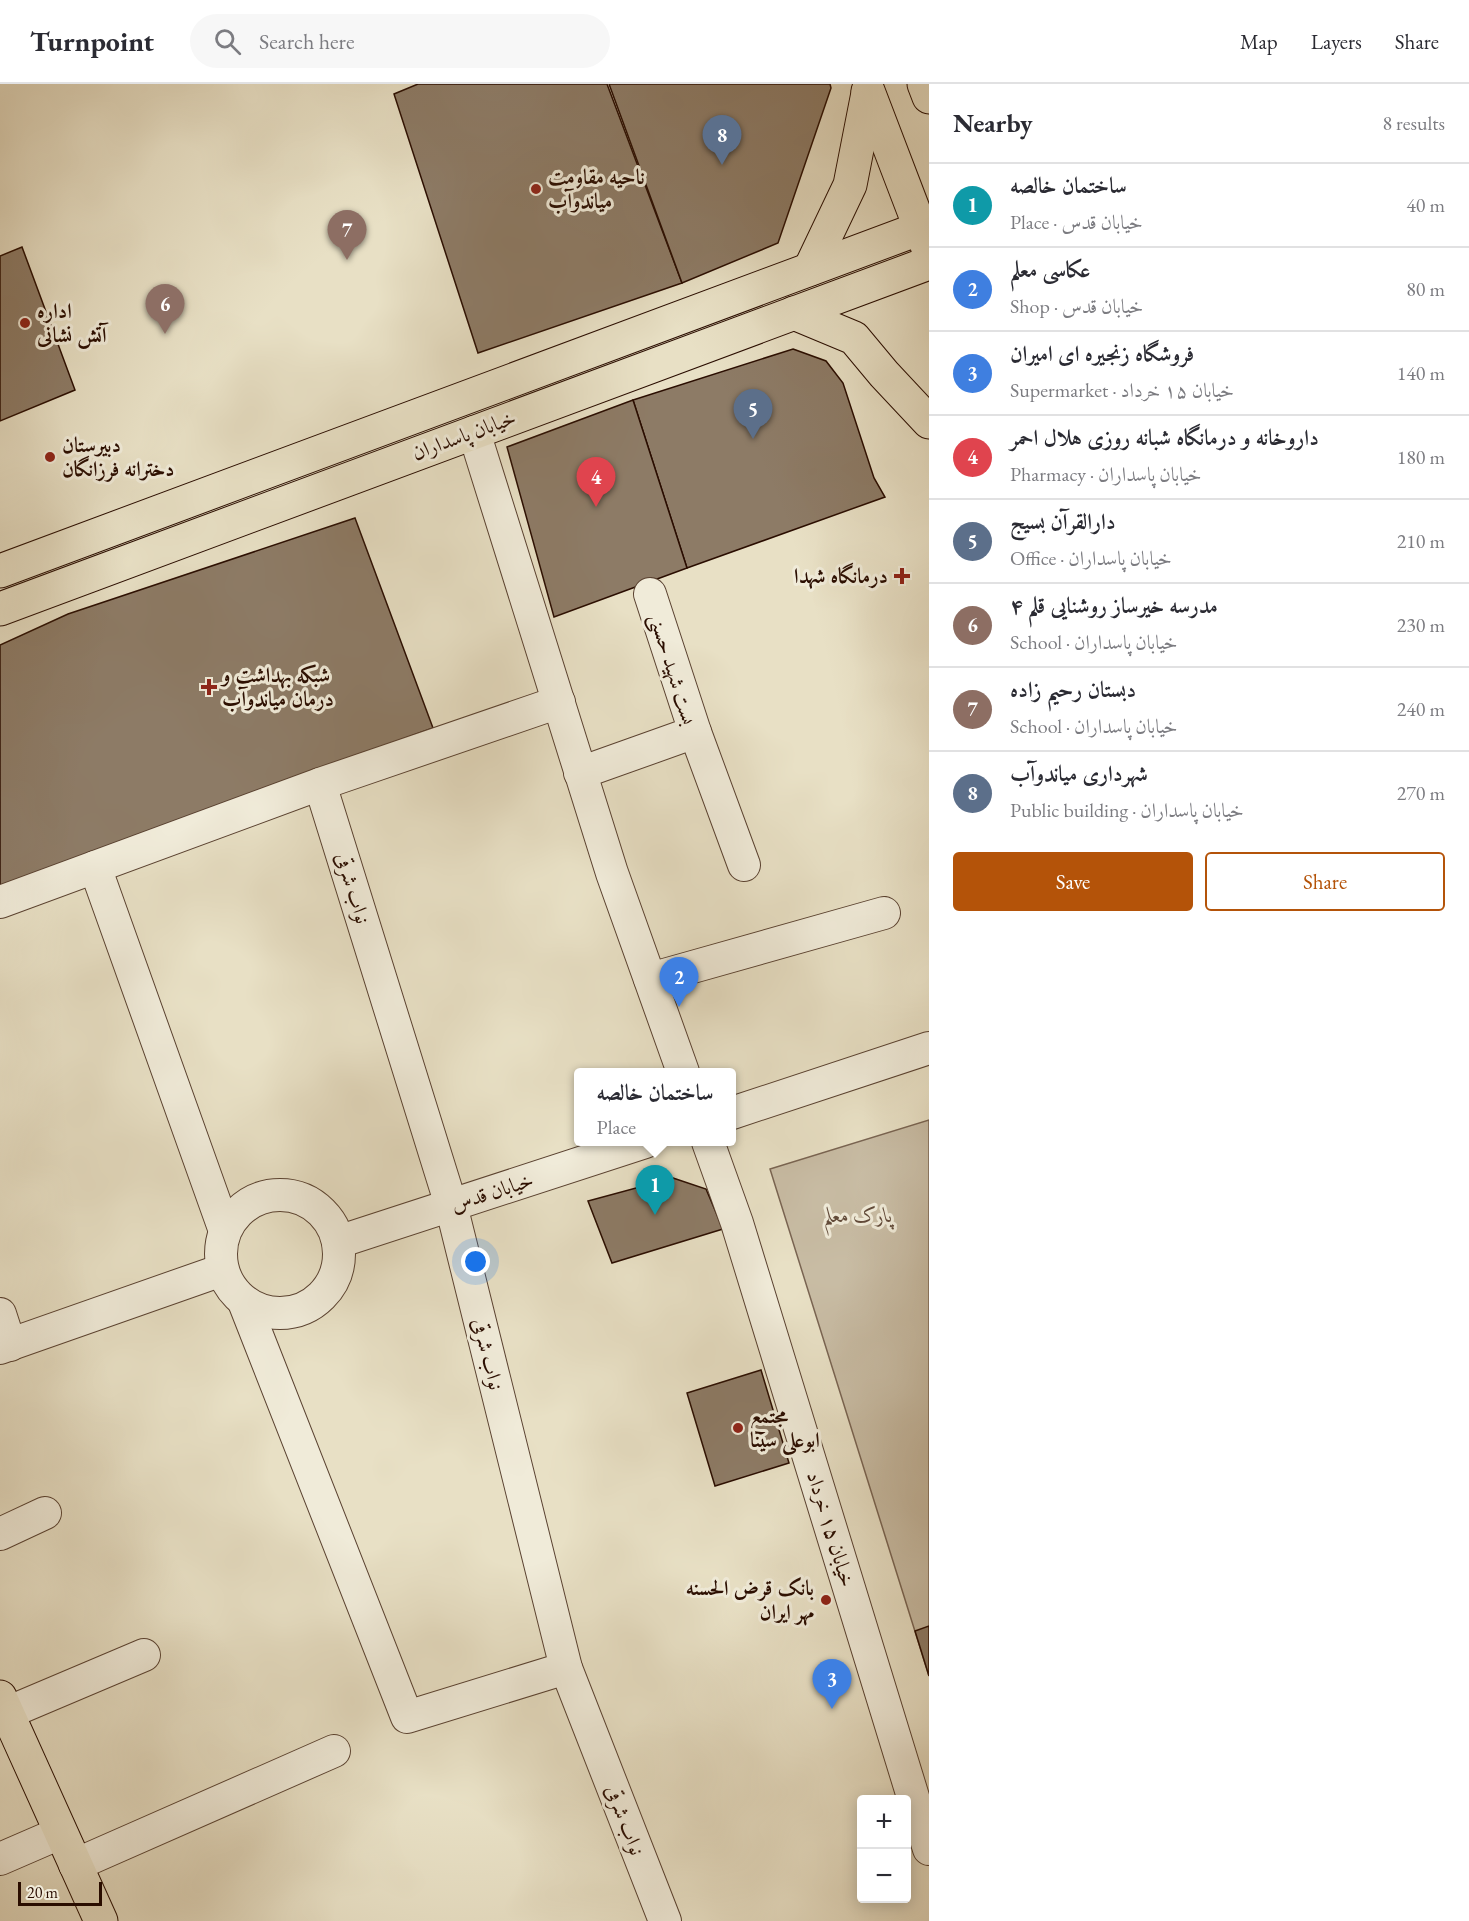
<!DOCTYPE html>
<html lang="en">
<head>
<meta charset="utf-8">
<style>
  body { margin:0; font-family:"EB Garamond",Amiri,serif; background:#f7f7f7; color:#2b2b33 }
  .controls { position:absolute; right:18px; bottom:18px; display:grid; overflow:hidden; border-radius:6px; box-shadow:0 3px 15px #0003 }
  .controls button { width:54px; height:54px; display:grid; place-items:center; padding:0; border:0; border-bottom:2px solid #e1e1e2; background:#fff; color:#2b2b33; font:30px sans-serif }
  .scale { position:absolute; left:18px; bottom:15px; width:84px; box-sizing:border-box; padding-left:6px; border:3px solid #2a0d00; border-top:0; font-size:16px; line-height:21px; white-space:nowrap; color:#2a0d00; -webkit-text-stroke:4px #f0ebd9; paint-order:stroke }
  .you { position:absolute; left:476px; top:1178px; width:21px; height:21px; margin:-15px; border:4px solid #fff; border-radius:50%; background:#1a73e8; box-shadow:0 0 0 9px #1a73e833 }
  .badge { display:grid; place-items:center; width:39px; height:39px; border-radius:50%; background:#b45309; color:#fff; font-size:20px; font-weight:700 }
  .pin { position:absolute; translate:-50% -50px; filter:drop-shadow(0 2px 3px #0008) }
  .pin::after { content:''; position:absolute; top:32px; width:21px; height:18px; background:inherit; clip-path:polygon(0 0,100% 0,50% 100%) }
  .popup { position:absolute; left:574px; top:984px; width:162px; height:78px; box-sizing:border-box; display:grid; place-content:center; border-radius:6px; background:#fff; filter:drop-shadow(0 2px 4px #0005); font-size:20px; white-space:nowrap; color:#7c7c81 }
  .popup b { font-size:22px; color:#2b2b33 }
  .popup::after { content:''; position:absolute; left:50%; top:100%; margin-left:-12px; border:12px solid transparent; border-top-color:#fff }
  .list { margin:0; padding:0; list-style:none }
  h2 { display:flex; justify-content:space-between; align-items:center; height:78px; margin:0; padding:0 24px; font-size:26px }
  h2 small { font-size:20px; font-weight:400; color:#7c7c81 }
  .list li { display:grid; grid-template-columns:39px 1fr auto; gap:18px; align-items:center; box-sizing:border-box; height:84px; padding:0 24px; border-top:2px solid #e1e1e2 }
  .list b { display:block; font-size:22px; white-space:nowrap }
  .list p { margin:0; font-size:20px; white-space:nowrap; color:#7c7c81 }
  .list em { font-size:20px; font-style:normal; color:#7c7c81 }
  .actions { display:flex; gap:12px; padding:18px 24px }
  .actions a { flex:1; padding:14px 0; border:2px solid #b45309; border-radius:6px; text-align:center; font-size:21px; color:#b45309 }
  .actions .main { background:#b45309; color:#fff }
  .icon { flex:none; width:33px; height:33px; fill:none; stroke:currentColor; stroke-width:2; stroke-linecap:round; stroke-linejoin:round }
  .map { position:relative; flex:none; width:929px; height:1837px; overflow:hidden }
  header { display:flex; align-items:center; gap:36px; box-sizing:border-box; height:84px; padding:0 30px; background:#fff; border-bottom:2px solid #e1e1e2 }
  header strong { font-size:28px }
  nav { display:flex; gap:33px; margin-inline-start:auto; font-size:21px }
  .search { width:420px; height:54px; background:#f7f7f7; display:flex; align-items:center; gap:15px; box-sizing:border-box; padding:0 21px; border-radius:33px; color:#7c7c81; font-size:22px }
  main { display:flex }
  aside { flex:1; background:#fff }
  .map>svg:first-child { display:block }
</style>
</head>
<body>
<header>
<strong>Turnpoint</strong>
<div class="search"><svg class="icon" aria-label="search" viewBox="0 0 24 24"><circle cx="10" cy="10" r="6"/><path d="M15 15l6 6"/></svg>Search here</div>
<nav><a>Map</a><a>Layers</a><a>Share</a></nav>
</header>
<main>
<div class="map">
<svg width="929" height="1837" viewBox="0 0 929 1837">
  <rect width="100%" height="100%" fill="#e8e0c5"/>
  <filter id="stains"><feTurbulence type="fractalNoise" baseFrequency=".00333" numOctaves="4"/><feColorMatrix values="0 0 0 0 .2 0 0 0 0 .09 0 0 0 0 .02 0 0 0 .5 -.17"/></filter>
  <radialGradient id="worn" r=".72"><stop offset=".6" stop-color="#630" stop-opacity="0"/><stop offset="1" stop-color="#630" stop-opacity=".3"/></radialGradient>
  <path fill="#c8bca4" stroke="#796452" stroke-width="1.5" d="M 929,1036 L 929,1592 L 770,1085 Z"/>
  <g fill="#8d7b66" stroke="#2a0d00" stroke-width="1.5">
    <path d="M 418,0 L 607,0 L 682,199 L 478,269 L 394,10 Z"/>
    <path d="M 609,0 L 830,0 L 831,4 L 778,159 L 682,199 Z"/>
    <path d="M 22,163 L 75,306 L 0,337 L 0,172 Z"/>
    <path d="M 793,265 L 826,277 L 843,299 L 874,394 L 885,413 L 687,484 L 633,316 Z"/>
    <path d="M 633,316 L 687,484 L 554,533 L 507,363 Z"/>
    <path d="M 355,434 L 433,644 L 0,802 L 0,561 L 68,530 Z"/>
    <path d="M 673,1094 L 706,1105 L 723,1145 L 612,1179 L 588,1117 Z"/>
    <path d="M 761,1286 L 789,1379 L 715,1402 L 687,1309 Z"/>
    <path d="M 929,1542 L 929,1592 L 915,1547 Z"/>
  </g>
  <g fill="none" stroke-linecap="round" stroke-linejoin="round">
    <g stroke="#5a4231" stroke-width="34">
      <g id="minor">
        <path d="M 474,348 L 612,789 L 683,988"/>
        <path d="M 695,648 L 744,781"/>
        <path d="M 580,689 L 695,648 L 650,510"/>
        <path d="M 320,700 L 451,1121 L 566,1584 L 665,1837"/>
        <path d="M 95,783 L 225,1147"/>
        <path d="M 0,818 L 320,700 L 559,618"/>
        <path d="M 650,895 L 884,829"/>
        <path d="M 732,1029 L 929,964"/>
        <path d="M 708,1058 L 737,1139 L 929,1765"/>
        <circle cx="280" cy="1170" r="59"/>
        <path d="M 338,1158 L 645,1058"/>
        <path d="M 244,1218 L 407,1633 L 566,1584"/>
        <path d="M 0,1230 L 10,1261"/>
        <path d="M 0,1264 L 222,1186"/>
        <path d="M 0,1450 L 45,1429"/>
        <path d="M 7,1629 L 144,1571"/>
        <path d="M 0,1775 L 60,1749"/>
        <path d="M 75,1781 L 334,1667"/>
      </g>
    </g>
    <g stroke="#2a0d00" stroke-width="35">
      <g id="major">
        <path d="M 924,0 L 929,13"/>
        <path d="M 868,7 L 928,164"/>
        <path d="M 810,185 L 850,101 L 868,9"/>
        <path d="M 794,229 L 854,254 L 884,290 L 929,338"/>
        <path d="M 0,487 L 929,141"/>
        <path d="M 0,525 L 929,179"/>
        <path d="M 0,1613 L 101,1837"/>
      </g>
    </g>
    <use href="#minor" stroke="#f0ebd9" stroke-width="32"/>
    <use href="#major" stroke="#e8e0c5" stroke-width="33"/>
  </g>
  <g fill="#8f2418" stroke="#f0ebd9" stroke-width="2">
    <circle cx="536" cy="105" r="6"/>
    <circle cx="25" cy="239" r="6"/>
    <circle cx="50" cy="373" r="6"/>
    <path d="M899 483h6v6h6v6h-6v6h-6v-6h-6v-6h6z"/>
    <path d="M206 594h6v6h6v6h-6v6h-6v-6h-6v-6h6z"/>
    <circle cx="738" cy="1344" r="6"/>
    <circle cx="826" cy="1516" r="6"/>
  </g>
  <g text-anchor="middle" stroke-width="6" stroke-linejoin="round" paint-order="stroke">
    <g font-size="21" font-weight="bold" fill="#2a0d00" stroke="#f0ebd9" text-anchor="start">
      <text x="548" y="100">ناحیه مقاومت<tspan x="548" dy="24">میاندوآب</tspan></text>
      <text x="37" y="234">اداره<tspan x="37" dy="24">آتش نشانی</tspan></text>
      <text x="62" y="368">دبیرستان<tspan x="62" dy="24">دخترانه فرزانگان</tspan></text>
      <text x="888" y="499" text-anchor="end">درمانگاه شهدا</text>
      <text x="222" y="598">شبکه بهداشت و<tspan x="222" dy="24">درمان میاندوآب</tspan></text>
      <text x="750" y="1339">مجتمع<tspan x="750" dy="24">ابوعلی سینا</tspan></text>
      <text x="814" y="1511" text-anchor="end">بانک قرض الحسنه<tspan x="814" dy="24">مهر ایران</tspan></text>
    </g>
    <g font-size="21" fill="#2a0d00" stroke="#f0ebd9">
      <text transform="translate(464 351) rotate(-20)" y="7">خیابان پاسداران</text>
      <text transform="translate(673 585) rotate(73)" y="7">بست شهید حسنی</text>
      <text transform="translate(353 804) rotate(73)" y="7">نواب شرقی</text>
      <text transform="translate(492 1108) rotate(-18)" y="7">خیابان قدس</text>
      <text transform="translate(488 1270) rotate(76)" y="7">نواب شرقی</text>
      <text transform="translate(831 1445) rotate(73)" y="7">خیابان ۱۵ خرداد</text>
      <text transform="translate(625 1736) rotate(69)" y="7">نواب شرقی</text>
    </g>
    <g font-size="21" font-style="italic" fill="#614a39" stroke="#f0ebd9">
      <text x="858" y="1138">پارک معلم</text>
    </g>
  </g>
  <rect width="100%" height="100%" filter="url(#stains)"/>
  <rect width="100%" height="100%" fill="url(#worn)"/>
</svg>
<div class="controls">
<button>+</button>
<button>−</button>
</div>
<div class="scale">20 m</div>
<div class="you"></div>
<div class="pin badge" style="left:655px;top:1131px;background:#0f9aa8">1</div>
<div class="popup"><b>ساختمان خالصه</b>Place</div>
<div class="pin badge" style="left:679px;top:923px;background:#3f7fe0">2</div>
<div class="pin badge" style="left:832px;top:1625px;background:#3f7fe0">3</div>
<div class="pin badge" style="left:596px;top:423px;background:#e0444e">4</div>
<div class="pin badge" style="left:753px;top:355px;background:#5c6f8a">5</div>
<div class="pin badge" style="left:165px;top:250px;background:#8d6e63">6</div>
<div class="pin badge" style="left:347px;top:176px;background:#8d6e63">7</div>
<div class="pin badge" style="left:722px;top:81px;background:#5c6f8a">8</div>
</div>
<aside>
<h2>Nearby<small>8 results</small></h2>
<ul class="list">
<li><span class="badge" style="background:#0f9aa8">1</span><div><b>ساختمان خالصه</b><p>Place · خیابان قدس</p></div><em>40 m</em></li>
<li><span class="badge" style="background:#3f7fe0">2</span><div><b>عکاسی معلم</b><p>Shop · خیابان قدس</p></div><em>80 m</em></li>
<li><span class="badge" style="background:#3f7fe0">3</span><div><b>فروشگاه زنجیره ای امیران</b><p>Supermarket · خیابان ۱۵ خرداد</p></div><em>140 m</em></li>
<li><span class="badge" style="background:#e0444e">4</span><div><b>داروخانه و درمانگاه شبانه روزی هلال احمر</b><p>Pharmacy · خیابان پاسداران</p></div><em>180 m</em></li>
<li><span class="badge" style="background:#5c6f8a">5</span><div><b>دارالقرآن بسیج</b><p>Office · خیابان پاسداران</p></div><em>210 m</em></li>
<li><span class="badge" style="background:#8d6e63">6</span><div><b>مدرسه خیرساز روشنایی قلم ۴</b><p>School · خیابان پاسداران</p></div><em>230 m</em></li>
<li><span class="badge" style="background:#8d6e63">7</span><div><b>دبستان رحیم زاده</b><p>School · خیابان پاسداران</p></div><em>240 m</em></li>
<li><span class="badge" style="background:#5c6f8a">8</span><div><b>شهرداری میاندوآب</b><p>Public building · خیابان پاسداران</p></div><em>270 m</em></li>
</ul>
<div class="actions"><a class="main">Save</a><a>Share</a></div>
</aside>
</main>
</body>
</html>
